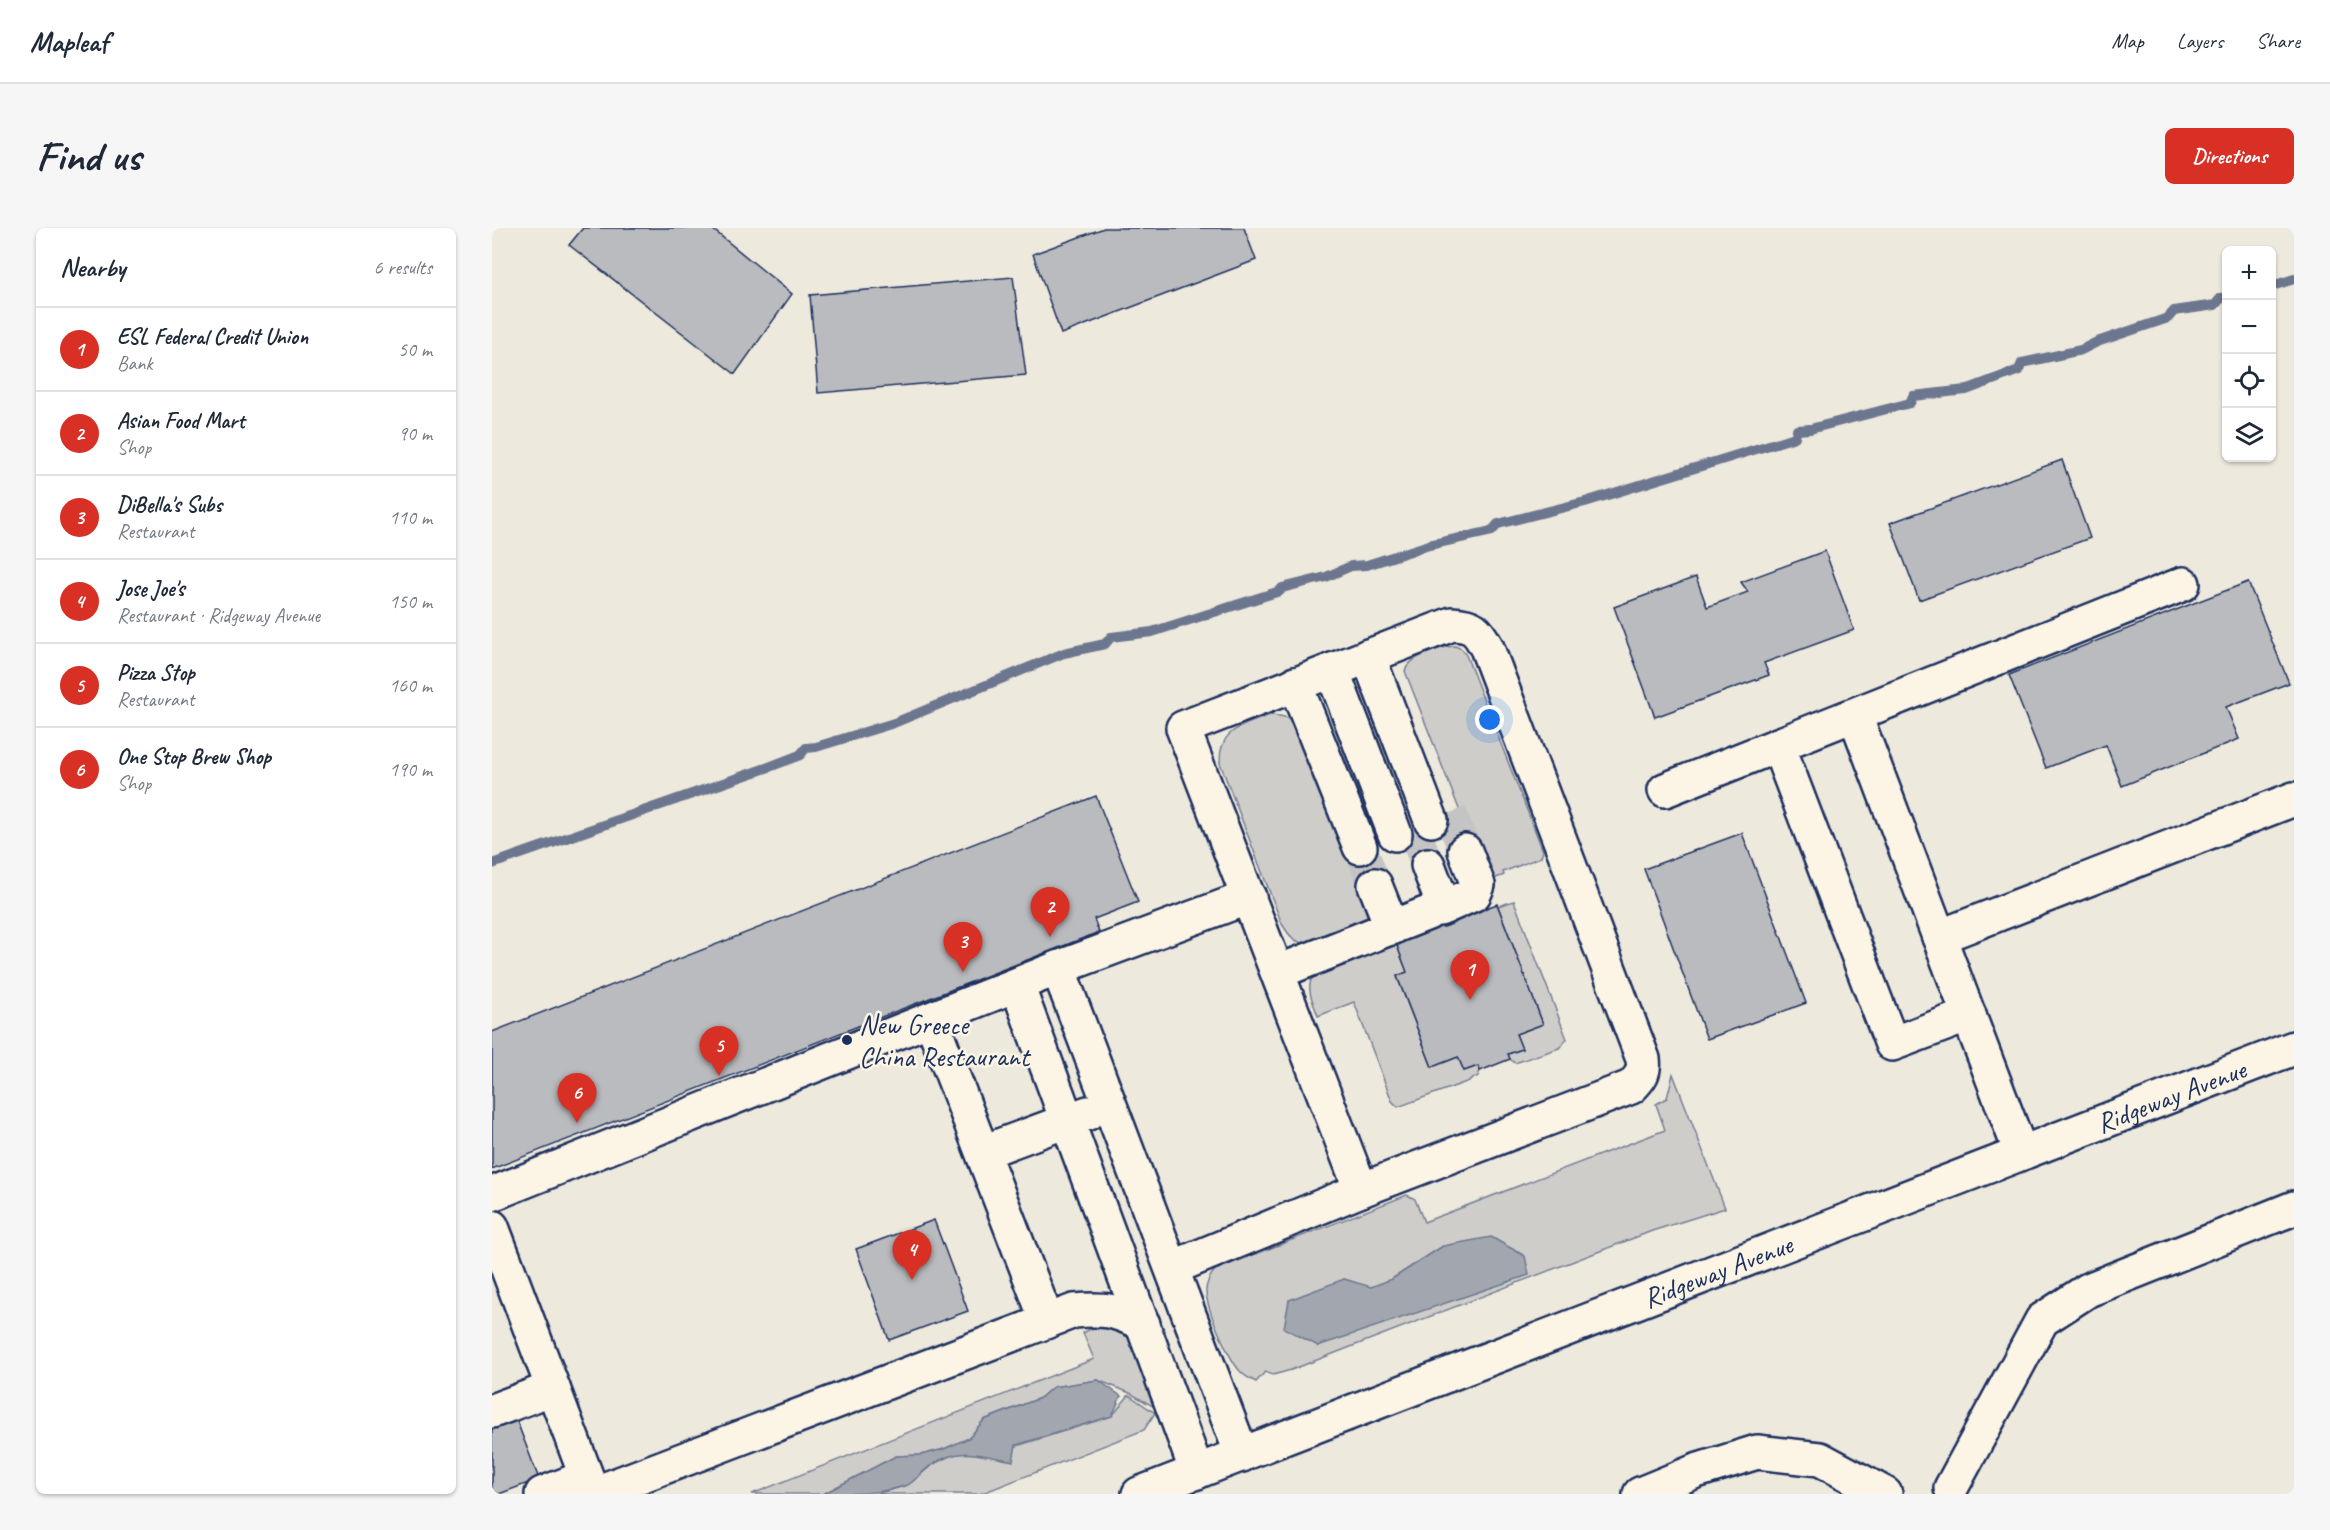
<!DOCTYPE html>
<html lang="en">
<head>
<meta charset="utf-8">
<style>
  body { margin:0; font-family:Caveat,sans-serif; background:#f6f6f7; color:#1f2937 }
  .controls { position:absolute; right:18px; top:18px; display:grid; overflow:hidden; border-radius:9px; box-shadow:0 2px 4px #0004 }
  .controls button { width:54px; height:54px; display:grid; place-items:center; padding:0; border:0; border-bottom:2px solid #e0e1e3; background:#fff; color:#1f2937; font:30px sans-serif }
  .you { position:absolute; left:998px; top:492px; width:21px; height:21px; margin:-15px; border:4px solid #fff; border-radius:50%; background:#1a73e8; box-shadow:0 0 0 9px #1a73e833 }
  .badge { display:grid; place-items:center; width:39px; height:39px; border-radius:50%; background:#d93025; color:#fff; font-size:20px; font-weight:700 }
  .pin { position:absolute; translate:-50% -50px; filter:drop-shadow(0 2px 3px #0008) }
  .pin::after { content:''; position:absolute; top:32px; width:21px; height:18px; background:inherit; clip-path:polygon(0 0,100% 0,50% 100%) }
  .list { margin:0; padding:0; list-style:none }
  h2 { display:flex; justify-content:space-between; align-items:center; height:78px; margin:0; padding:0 24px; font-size:26px }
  h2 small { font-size:20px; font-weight:400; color:#747a83 }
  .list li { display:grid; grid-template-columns:39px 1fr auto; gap:18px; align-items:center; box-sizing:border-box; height:84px; padding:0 24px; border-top:2px solid #e0e1e3 }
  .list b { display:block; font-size:22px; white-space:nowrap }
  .list p { margin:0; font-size:20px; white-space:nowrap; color:#747a83 }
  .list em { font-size:20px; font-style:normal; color:#747a83 }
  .icon { flex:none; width:33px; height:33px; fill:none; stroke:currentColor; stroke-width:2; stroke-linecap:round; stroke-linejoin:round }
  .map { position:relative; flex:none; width:1802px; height:1266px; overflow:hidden; border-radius:9px }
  header { display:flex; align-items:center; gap:36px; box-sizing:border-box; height:84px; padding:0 30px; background:#fff; border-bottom:2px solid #e0e1e3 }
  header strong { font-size:28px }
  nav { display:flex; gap:33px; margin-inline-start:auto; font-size:21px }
  .intro { display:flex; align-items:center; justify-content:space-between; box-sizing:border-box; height:144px; padding:0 36px }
  h1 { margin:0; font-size:42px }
  .button { padding:15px 27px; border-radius:9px; background:#d93025; color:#fff; font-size:21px; font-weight:700 }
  main { display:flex; gap:36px; padding:0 36px }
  aside { flex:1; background:#fff; border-radius:9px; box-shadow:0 2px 4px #0004 }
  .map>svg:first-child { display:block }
</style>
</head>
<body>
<header>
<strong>Mapleaf</strong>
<nav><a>Map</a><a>Layers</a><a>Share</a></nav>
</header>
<div class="intro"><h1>Find us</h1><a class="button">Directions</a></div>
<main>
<aside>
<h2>Nearby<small>6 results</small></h2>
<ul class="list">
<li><span class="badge">1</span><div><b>ESL Federal Credit Union</b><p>Bank</p></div><em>50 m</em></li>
<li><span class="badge">2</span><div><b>Asian Food Mart</b><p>Shop</p></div><em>90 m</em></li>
<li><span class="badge">3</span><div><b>DiBella's Subs</b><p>Restaurant</p></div><em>110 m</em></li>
<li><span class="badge">4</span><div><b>Jose Joe's</b><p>Restaurant · Ridgeway Avenue</p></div><em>150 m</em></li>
<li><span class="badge">5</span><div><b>Pizza Stop</b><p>Restaurant</p></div><em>160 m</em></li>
<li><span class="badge">6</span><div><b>One Stop Brew Shop</b><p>Shop</p></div><em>190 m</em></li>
</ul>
</aside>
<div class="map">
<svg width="1802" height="1266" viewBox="0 0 1802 1266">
  <rect width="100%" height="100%" fill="#eee9dd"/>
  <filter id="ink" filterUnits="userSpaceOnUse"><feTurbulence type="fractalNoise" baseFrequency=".0167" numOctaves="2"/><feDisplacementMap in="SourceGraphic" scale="12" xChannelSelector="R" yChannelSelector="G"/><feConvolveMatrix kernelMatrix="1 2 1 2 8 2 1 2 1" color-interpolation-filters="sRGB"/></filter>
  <g filter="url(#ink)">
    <g fill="#cfcdca" stroke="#757e94" stroke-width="1.5" fill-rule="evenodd">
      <path d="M 963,418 L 970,421 L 974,427 L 1051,623 L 1049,629 L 1011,644 L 1012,647 L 999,652 L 987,618 L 967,581 L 913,443 C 918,428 948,419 963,418 Z"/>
      <path d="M 778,487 C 793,488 802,490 811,503 L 875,666 C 876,674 877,682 874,689 C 867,702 824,718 810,715 C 800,712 795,704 790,696 L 728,535 C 727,500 751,498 778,487 Z"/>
      <path d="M 1022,673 L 1075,811 L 1067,820 L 1023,835 L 1018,831 L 1016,826 L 1030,821 L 1024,806 L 1051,796 L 1006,678 Z"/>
      <path d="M 903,712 L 915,744 L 905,749 L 940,839 L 966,829 L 972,843 L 986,838 L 988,843 L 986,848 L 977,853 L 906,879 L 900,873 L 862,774 L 826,788 C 822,776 815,764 819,752 C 825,735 885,719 903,712 Z"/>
      <path d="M 1181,846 L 1233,980 L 1160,1003 L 799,1142 L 781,1147 L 773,1144 L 764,1154 C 758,1151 752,1148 748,1143 C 737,1131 714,1080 714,1063 C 714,1054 718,1048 723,1042 L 915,967 L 923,971 L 932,994 L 1173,902 L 1164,876 L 1175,870 ZM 951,1018 L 826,1118 L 852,1051 L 879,1060 L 900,1051 Z"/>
      <path d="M 604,1098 L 623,1098 L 642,1112 L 664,1180 L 638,1165 L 606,1152 L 561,1159 L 548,1170 L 492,1192 L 477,1210 L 452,1221 L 429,1227 L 404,1228 L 331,1266 L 260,1266 L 602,1131 L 591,1105 Z"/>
      <path d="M 637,1167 L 663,1185 L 652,1202 L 488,1266 L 384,1266 L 416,1257 L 440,1237 L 463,1225 L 479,1224 L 493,1228 L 620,1188 Z"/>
    </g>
    <g fill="#a2a7af" stroke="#6c778f" stroke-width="1.5">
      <path d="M 999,1009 L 1033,1028 L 1037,1047 L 826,1118 L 792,1100 L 797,1072 L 852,1051 L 879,1059 L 900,1051 L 951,1018 Z"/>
      <path d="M 606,1152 L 629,1168 L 620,1188 L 524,1217 L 521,1233 C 490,1228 469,1217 440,1237 C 431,1242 424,1253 415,1257 C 389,1266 359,1266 331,1266 L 404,1228 L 429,1227 L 452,1221 L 477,1210 L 492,1192 L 548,1170 L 561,1159 Z"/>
    </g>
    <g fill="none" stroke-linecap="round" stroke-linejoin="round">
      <g stroke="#6c778f" stroke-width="10">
        <path d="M 1780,58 L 1802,51"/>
        <path d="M 0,636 L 277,539 L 308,527 L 314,520 L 324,519 L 402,495 L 572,425 L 613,416 L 619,409 L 660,404 L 788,363 L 790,360 L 834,349 L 859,338 L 875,337 L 937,317 L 1000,303 L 1006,296 L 1093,274 L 1303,209 L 1305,202 L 1318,201 L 1418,175 L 1421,168 L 1474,162 L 1527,142 L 1530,135 L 1589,122 L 1605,114 L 1676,90 L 1682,83 L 1723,77 L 1729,70 L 1734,69"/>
      </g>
    </g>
    <g fill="#babbbe" stroke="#1b2f5e" stroke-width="1.5">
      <path d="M 91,0 L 219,0 L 300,66 L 243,146 L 77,17 Z"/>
      <path d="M 612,0 L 752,0 L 764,32 L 569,106 L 541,26 Z"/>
      <path d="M 521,49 L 534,147 L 326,165 L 318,67 Z"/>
      <path d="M 1570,232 L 1598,310 L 1427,372 L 1398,295 Z"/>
      <path d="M 1333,323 L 1362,402 L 1272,435 L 1277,447 L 1163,489 L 1122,379 L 1204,349 L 1215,379 L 1256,364 L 1249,354 Z"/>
      <path d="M 1756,354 L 1797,455 L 1734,479 L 1747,511 L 1630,558 L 1614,517 L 1554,540 L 1517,447 Z"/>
      <path d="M 604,568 L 646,674 L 602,691 L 607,704 L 0,941 L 0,804 Z"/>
      <path d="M 1250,605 L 1314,775 L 1215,811 L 1152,641 Z"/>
      <path d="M 1005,676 L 1051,796 L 1024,806 L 1030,821 L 1016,826 L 1018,831 L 988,843 L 986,838 L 972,843 L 966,829 L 940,839 L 905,748 L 915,744 L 904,715 L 960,687 L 962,692 Z"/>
      <path d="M 442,992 L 476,1083 L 397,1112 L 364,1021 Z"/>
      <path d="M 24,1191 L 47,1251 L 7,1266 L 0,1266 L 0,1201 Z"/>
    </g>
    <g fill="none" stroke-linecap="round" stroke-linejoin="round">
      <g stroke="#c4c4c4" stroke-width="33" stroke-dasharray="33 16" stroke-linecap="butt">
        <path d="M 958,585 L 973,623"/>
        <path d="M 920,599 L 936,637"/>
        <path d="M 868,619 L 883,657"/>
      </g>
      <g stroke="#1b2f5e" stroke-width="38">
        <g id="minor">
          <path d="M 960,396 C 981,397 985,401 995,420 L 1151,831 C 1153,844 1148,850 1139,859 L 869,962 L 691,500 Z"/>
          <path d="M 876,428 L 939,592"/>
          <path d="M 840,442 L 903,606"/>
          <path d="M 803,456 L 868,619"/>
          <path d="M 1363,487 L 1529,925"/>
          <path d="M 1286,517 L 1400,816 L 1477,787"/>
          <path d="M 1173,562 L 1691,356"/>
          <path d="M 936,637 L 952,679"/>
          <path d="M 883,657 L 900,700"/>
          <path d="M 948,681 L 982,666 L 986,657 L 973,623"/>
          <path d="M 1447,709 L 1802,571"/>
          <path d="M 566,740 L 750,1227"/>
          <path d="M 786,744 L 936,685"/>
          <path d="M 525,757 L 705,1244"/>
          <path d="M 439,791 L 555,1093"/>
          <path d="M 491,924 L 596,885"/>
          <path d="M 0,966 L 566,740 L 757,669"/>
          <path d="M 0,999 L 101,1266"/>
          <path d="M 680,1040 L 869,962"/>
          <path d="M 0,1183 L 61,1160"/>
          <path d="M 1459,1260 L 1550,1092 L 1596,1062 L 1802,980"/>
          <path d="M 50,1266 L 94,1249"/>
          <path d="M 101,1266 L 582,1083 C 613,1080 623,1082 651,1096"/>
          <path d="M 1148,1266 L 1204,1243 L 1265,1224 L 1328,1231 L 1393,1266"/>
        </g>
      </g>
      <g stroke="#1b2f5e" stroke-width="38">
        <g id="major">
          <path id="s1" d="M 647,1266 L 1802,820"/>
        </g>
      </g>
      <use href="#minor" stroke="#fcf5e5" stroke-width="33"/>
      <use href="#major" stroke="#fcf5e5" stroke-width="33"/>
    </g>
  </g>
  <circle fill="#1b2f5e" stroke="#fcf5e5" stroke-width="2" cx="355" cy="812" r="6"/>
  <g text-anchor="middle" stroke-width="5" stroke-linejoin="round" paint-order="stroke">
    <g font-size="28" fill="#1b2f5e" stroke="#fcf5e5" text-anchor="start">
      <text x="367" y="806">New Greece<tspan x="367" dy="32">China Restaurant</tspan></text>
    </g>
    <g font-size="28" fill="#1b2f5e" stroke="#fcf5e5">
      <text dy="10" stroke="none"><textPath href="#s1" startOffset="1106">Ridgeway Avenue</textPath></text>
      <text dy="10" stroke="none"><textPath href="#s1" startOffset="620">Ridgeway Avenue</textPath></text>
    </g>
  </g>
</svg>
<div class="controls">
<button>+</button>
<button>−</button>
<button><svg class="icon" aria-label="locate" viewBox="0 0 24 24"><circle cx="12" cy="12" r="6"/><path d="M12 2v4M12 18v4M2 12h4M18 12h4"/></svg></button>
<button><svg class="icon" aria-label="layers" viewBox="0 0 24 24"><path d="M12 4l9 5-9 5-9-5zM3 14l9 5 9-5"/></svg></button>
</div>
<div class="you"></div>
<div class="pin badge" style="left:978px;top:772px">1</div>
<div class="pin badge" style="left:558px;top:709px">2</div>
<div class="pin badge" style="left:471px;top:744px">3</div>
<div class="pin badge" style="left:420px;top:1052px">4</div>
<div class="pin badge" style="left:227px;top:848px">5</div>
<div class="pin badge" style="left:85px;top:895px">6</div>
</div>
</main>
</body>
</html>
